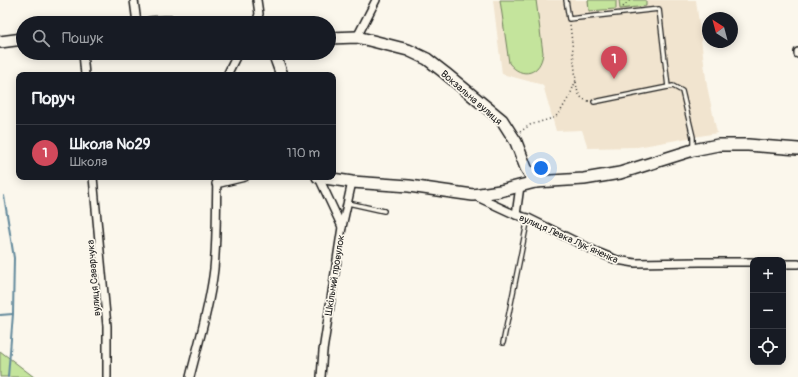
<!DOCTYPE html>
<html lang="uk">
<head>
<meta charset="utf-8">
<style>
  body { margin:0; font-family:Pangolin,sans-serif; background:#242831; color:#f1f3f6 }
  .controls { position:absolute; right:12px; bottom:12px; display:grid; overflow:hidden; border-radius:8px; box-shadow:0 2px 10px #0003 }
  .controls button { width:36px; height:36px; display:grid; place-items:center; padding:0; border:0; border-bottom:1px solid #363941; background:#171b24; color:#f1f3f6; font:20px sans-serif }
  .compass { position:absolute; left:702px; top:12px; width:36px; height:36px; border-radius:50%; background:#171b24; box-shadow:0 2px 10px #0003; rotate:324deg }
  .you { position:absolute; left:541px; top:168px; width:14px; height:14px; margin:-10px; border:3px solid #fff; border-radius:50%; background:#1a73e8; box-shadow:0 0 0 6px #1a73e833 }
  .badge { display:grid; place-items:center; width:26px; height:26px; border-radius:50%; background:#d1495b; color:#fff; font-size:13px; font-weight:700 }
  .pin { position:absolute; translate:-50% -33px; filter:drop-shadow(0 1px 2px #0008) }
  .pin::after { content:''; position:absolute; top:21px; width:14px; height:12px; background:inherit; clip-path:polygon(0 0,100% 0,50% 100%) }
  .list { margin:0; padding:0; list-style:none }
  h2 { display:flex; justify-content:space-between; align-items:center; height:52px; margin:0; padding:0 16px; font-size:17px }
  h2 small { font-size:13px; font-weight:400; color:#9ea1a6 }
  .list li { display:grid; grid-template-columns:26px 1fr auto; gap:12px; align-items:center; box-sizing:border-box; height:56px; padding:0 16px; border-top:1px solid #363941 }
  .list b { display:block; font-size:15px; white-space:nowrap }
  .list p { margin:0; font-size:13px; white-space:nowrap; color:#9ea1a6 }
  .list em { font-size:13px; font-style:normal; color:#9ea1a6 }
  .icon { flex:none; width:22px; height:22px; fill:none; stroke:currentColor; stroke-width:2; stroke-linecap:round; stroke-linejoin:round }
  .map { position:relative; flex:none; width:798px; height:377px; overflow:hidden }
  .search { position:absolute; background:#171b24; box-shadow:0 2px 10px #0003; left:16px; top:16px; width:320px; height:44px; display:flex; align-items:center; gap:10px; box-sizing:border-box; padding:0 14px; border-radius:22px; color:#9ea1a6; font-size:15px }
  .panel { position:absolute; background:#171b24; box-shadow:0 2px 10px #0003; left:16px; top:72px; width:320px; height:108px; border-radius:8px }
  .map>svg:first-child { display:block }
</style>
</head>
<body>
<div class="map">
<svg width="798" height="377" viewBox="0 0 798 377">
  <rect width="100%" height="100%" fill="#fbf7ec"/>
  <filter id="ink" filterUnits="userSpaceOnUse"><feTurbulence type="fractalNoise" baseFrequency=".025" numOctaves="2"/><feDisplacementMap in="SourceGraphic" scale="8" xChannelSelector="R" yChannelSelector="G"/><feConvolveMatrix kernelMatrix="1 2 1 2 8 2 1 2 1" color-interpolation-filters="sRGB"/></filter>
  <g filter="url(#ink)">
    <path fill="#f1e4cf" d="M 493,0 L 696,0 L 707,86 L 717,133 L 637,147 L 588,148 L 582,130 L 556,131 L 543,85 L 502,74 Z"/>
    <g fill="#c4e49c" stroke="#70805c">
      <path d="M 500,0 L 536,0 L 543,53 C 541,74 522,80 509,63 Z"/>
      <path d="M 588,0 L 616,0 L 616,9 L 589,11 Z"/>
      <path d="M 619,0 L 646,0 L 646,6 L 620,9 Z"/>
      <path d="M 0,351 L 34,377 L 0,377 Z"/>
    </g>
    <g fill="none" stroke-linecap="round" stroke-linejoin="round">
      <g stroke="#62899c" stroke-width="2">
        <path d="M 4,196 L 14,258 L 13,314 L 8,377"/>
        <path d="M 0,315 L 13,314"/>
      </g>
      <g stroke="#1c1c1c" stroke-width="6">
        <g id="lane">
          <path d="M 566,0 L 569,19 L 659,9 L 668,87 L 673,86 L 682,91 L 693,137 L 693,149"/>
          <path d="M 594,102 L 668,87"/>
          <path d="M 348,203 L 384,211"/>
          <path d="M 503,343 L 528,218"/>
        </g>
      </g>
      <g stroke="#1c1c1c" stroke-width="10">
        <g id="street">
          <path d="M 134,0 L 137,23"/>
          <path d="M 256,23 L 259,14 L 257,0"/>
          <path d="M 357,37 L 376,0"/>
          <path d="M 798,52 L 798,54"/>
          <path d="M 83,53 L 85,75"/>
          <path d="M 227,75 L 238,53"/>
          <path d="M 93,177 L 107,326 L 107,377"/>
          <path d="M 319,178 L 342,227"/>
          <path d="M 216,184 L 245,177"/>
          <path d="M 475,196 L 516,215 L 528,218 L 597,252 L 617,260 L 635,263 L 700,262 L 753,262"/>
          <path d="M 516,215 L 520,186"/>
          <path d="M 783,264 L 798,264"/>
          <path d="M 190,377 C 199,341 210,305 214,269 C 217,238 216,208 217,177"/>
          <path d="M 321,377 L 323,351 L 342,227 L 352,182"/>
        </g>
      </g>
      <g stroke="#1c1c1c" stroke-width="14">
        <g id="secondary">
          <path d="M 150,23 L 165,22 L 215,23"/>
          <path d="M 329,38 L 357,37 L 408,50 L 427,59 L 445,73 L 502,120 L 516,142 L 526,168 L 535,182"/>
          <path d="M 0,42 L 23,39"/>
          <path d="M 274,53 L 282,75"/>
          <path d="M 318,177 L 352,182 L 409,186 L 473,195 L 500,191 L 535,182 L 584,179 L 620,173 L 693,150 L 718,145 L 748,145 L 798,149"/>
        </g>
      </g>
      <g stroke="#1c1c1c" stroke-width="1.5" stroke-dasharray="1 3" stroke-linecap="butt">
        <path d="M 623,7 L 630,0"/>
        <path d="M 576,82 C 577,92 579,99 589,101"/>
        <path d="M 520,132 L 530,125 L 553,118 L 559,114 L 570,95 L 576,80 L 570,24"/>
      </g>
      <use href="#lane" stroke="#fbf7ec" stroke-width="3.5"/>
      <use href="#street" stroke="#fbf7ec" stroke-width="7"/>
      <use href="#secondary" stroke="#fbf7ec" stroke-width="11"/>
    </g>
  </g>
  <g text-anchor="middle" stroke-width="3.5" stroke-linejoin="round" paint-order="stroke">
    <g font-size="10" fill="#1c1c1c" stroke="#fbf7ec">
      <text transform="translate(472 97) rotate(41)" y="4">Вокзальна вулиця</text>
      <text transform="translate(569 238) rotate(24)" y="4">вулиця Левка Лукʼяненка</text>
      <text transform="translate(334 275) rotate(-81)" y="4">Шкільний провулок</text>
      <text transform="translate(93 278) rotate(-95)" y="4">вулиця Саварчука</text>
    </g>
  </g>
</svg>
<div class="controls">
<button>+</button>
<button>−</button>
<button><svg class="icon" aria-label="locate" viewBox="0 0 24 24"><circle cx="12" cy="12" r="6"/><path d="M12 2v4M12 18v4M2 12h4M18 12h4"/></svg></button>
</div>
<svg class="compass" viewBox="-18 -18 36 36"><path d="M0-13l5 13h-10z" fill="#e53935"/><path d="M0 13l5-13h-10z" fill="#9ea1a6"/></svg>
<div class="you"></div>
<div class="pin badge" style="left:614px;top:79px">1</div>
<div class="search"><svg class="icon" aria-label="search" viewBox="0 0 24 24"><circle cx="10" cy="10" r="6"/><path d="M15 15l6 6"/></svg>Пошук</div>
<section class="panel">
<h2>Поруч<small></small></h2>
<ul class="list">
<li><span class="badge">1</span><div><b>Школа №29</b><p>Школа</p></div><em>110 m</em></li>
</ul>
</section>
</div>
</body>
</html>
